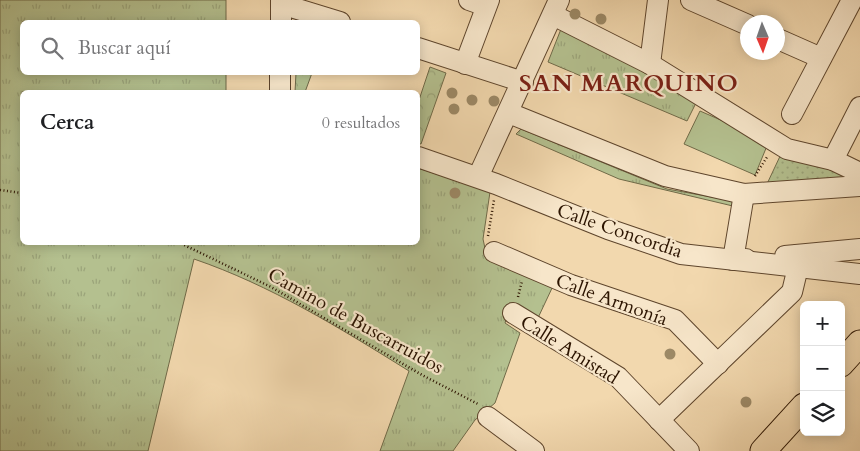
<!DOCTYPE html>
<html lang="es">
<head>
<meta charset="utf-8">
<style>
  body { margin:0; font-family:Cardo,serif; background:#f6f6f6; color:#202124 }
  .controls { position:absolute; right:15px; bottom:15px; display:grid; overflow:hidden; border-radius:8px; box-shadow:0 2px 12px #0003 }
  .controls button { width:45px; height:45px; display:grid; place-items:center; padding:0; border:0; border-bottom:1px solid #e0e0e0; background:#fff; color:#202124; font:25px sans-serif }
  .compass { position:absolute; left:740px; top:15px; width:45px; height:45px; border-radius:50%; background:#fff; box-shadow:0 2px 12px #0003; rotate:178deg }
  .list { margin:0; padding:0; list-style:none }
  h2 { display:flex; justify-content:space-between; align-items:center; height:65px; margin:0; padding:0 20px; font-size:21px }
  h2 small { font-size:16px; font-weight:400; color:#757577 }
  .icon { flex:none; width:28px; height:28px; fill:none; stroke:currentColor; stroke-width:2; stroke-linecap:round; stroke-linejoin:round }
  .map { position:relative; flex:none; width:860px; height:451px; overflow:hidden }
  .search { position:absolute; background:#fff; box-shadow:0 2px 12px #0003; left:20px; top:20px; width:400px; height:55px; display:flex; align-items:center; gap:12px; box-sizing:border-box; padding:0 18px; border-radius:8px; color:#757577; font-size:19px }
  .panel { position:absolute; background:#fff; box-shadow:0 2px 12px #0003; left:20px; top:90px; width:400px; height:155px; border-radius:8px }
  .map>svg:first-child { display:block }
</style>
</head>
<body>
<div class="map">
<svg width="860" height="451" viewBox="0 0 860 451">
  <defs>
    <pattern id="grass-tufts" width="24" height="20" patternUnits="userSpaceOnUse" patternTransform="scale(1.25)"><rect width="24" height="20" fill="#b4c08f"/><path d="M3 7l-1-3M5 7V3M7 7l1-3M15 17l-1-3M17 17v-4M19 17l1-3" fill="none" stroke="#9ba47a"/></pattern>
    <pattern id="park-crowns" width="20" height="18" patternUnits="userSpaceOnUse" patternTransform="scale(1.25)"><rect width="20" height="18" fill="#b4c08f"/><path d="M2 6a3 3 0 1 1 6 0M12 15a3 3 0 1 1 6 0" fill="none" stroke="#9ba47a"/></pattern>
    <pattern id="garden-dots" width="8" height="8" patternUnits="userSpaceOnUse" patternTransform="scale(1.25)"><rect width="8" height="8" fill="#b4c08f"/><path d="M2 2h.1M6 6h.1" fill="none" stroke="#9ba47a" stroke-width="1.8" stroke-linecap="round"/></pattern>
  </defs>
  <rect width="100%" height="100%" fill="#f2d8ae"/>
  <filter id="stains"><feTurbulence type="fractalNoise" baseFrequency=".004" numOctaves="4"/><feColorMatrix values="0 0 0 0 .2 0 0 0 0 .09 0 0 0 0 .02 0 0 0 .5 -.17"/></filter>
  <radialGradient id="worn" r=".72"><stop offset=".6" stop-color="#630" stop-opacity="0"/><stop offset="1" stop-color="#630" stop-opacity=".3"/></radialGradient>
  <g fill="url(#grass-tufts)" stroke="#706a48">
    <path d="M 0,0 L 226,0 L 226,22 L 22,22 L 22,72 L 226,73 L 226,92 L 22,92 L 22,242 L 418,242 L 418,168 L 490,192 L 483,239 L 486,253 L 553,286 L 537,320 L 510,307 L 505,323 L 520,333 L 495,403 L 475,420 L 453,451 L 380,451 L 409,371 C 340,328 270,285 194,259 L 148,451 L 0,451 Z"/>
    <path d="M 563,24 L 699,97 L 687,121 L 548,62 Z"/>
    <path d="M 521,129 L 667,189 L 717,198 L 738,199 L 737,207 L 619,179 L 516,134 Z"/>
  </g>
  <g fill="url(#park-crowns)" stroke="#706a48">
    <path d="M 430,67 L 446,73 L 421,144 L 418,143 L 418,103 Z"/>
    <path d="M 296,73 L 312,73 L 305,92 L 295,92 Z"/>
  </g>
  <path fill="url(#garden-dots)" stroke="#706a48" d="M 782,152 L 860,177 L 766,186 Z"/>
  <path fill="#b4c08f" stroke="#706a48" d="M 700,111 L 769,141 L 755,175 L 684,144 Z"/>
  <g fill="none" stroke-linecap="round" stroke-linejoin="round">
    <g stroke="#5e452c" stroke-width="22">
      <g id="minor">
        <path d="M 469,0 L 486,6"/>
        <path d="M 691,0 L 748,25"/>
        <path d="M 281,4 L 340,22"/>
        <path d="M 553,15 L 650,64 L 787,149 L 833,160 L 860,173"/>
        <path d="M 281,22 L 281,0"/>
        <path d="M 778,39 L 821,58"/>
        <path d="M 418,48 L 523,82"/>
        <path d="M 465,64 L 489,0"/>
        <path d="M 650,64 L 658,0"/>
        <path d="M 280,92 L 280,72"/>
        <path d="M 509,113 L 665,176 L 744,194 L 860,186"/>
        <path d="M 792,114 L 852,0"/>
        <path d="M 418,157 L 496,184 L 608,229 L 681,254 L 860,274"/>
        <path d="M 833,160 L 860,107"/>
        <path d="M 478,177 L 559,0"/>
        <path d="M 744,194 L 733,260 L 746,259"/>
        <path d="M 494,252 L 571,285 L 675,320 L 718,364"/>
        <path d="M 785,256 L 860,249"/>
        <path d="M 513,313 L 618,377 L 689,451"/>
        <path d="M 488,417 L 534,451"/>
        <path d="M 659,420 L 792,292 L 798,267 L 797,255"/>
      </g>
    </g>
    <g stroke="#2c1400" stroke-width="27">
      <g id="major">
        <path d="M 841,364 L 860,343"/>
        <path d="M 763,451 L 804,406"/>
      </g>
    </g>
    <g stroke="#2c1400" stroke-width="2.5" stroke-dasharray="1 2.5" stroke-linecap="butt">
      <path d="M 755,176 L 767,157"/>
      <path d="M 0,190 L 22,193"/>
      <path d="M 488,236 L 494,200"/>
      <path d="M 178,242 L 271,287 L 422,375 L 478,404"/>
      <path d="M 518,297 L 522,281"/>
    </g>
    <use href="#minor" stroke="#f7e6ca" stroke-width="20"/>
    <use href="#major" stroke="#f2d8ae" stroke-width="25"/>
  </g>
  <g fill="#9c8966">
    <circle cx="575" cy="14" r="5.5"/>
    <circle cx="601" cy="19" r="5.5"/>
    <circle cx="452" cy="93" r="5.5"/>
    <circle cx="472" cy="100" r="5.5"/>
    <circle cx="494" cy="101" r="5.5"/>
    <circle cx="454" cy="109" r="5.5"/>
    <circle cx="455" cy="193" r="5.5"/>
    <circle cx="670" cy="354" r="5.5"/>
    <circle cx="746" cy="402" r="5.5"/>
  </g>
  <g text-anchor="middle" stroke-width="4.5" stroke-linejoin="round" paint-order="stroke">
    <g font-size="19" fill="#2c1400" stroke="#f7e6ca">
      <text transform="translate(620 230) rotate(19)" y="7">Calle Concordia</text>
      <text transform="translate(612 299) rotate(20)" y="7">Calle Armonía</text>
      <text transform="translate(356 320) rotate(29)" y="7">Camino de Buscarruidos</text>
      <text transform="translate(570 349) rotate(32)" y="7">Calle Amistad</text>
    </g>
    <g font-size="24" font-weight="bold" letter-spacing="1" fill="#7a1f14" stroke="#f7e6ca">
      <text x="629" y="91">SAN MARQUINO</text>
    </g>
  </g>
  <rect width="100%" height="100%" filter="url(#stains)"/>
  <rect width="100%" height="100%" fill="url(#worn)"/>
</svg>
<div class="controls">
<button>+</button>
<button>−</button>
<button><svg class="icon" aria-label="layers" viewBox="0 0 24 24"><path d="M12 4l9 5-9 5-9-5zM3 14l9 5 9-5"/></svg></button>
</div>
<svg class="compass" viewBox="-18 -18 36 36"><path d="M0-13l5 13h-10z" fill="#e53935"/><path d="M0 13l5-13h-10z" fill="#757577"/></svg>
<div class="search"><svg class="icon" aria-label="search" viewBox="0 0 24 24"><circle cx="10" cy="10" r="6"/><path d="M15 15l6 6"/></svg>Buscar aquí</div>
<section class="panel">
<h2>Cerca<small>0 resultados</small></h2>
<ul class="list">
</ul>
</section>
</div>
</body>
</html>
